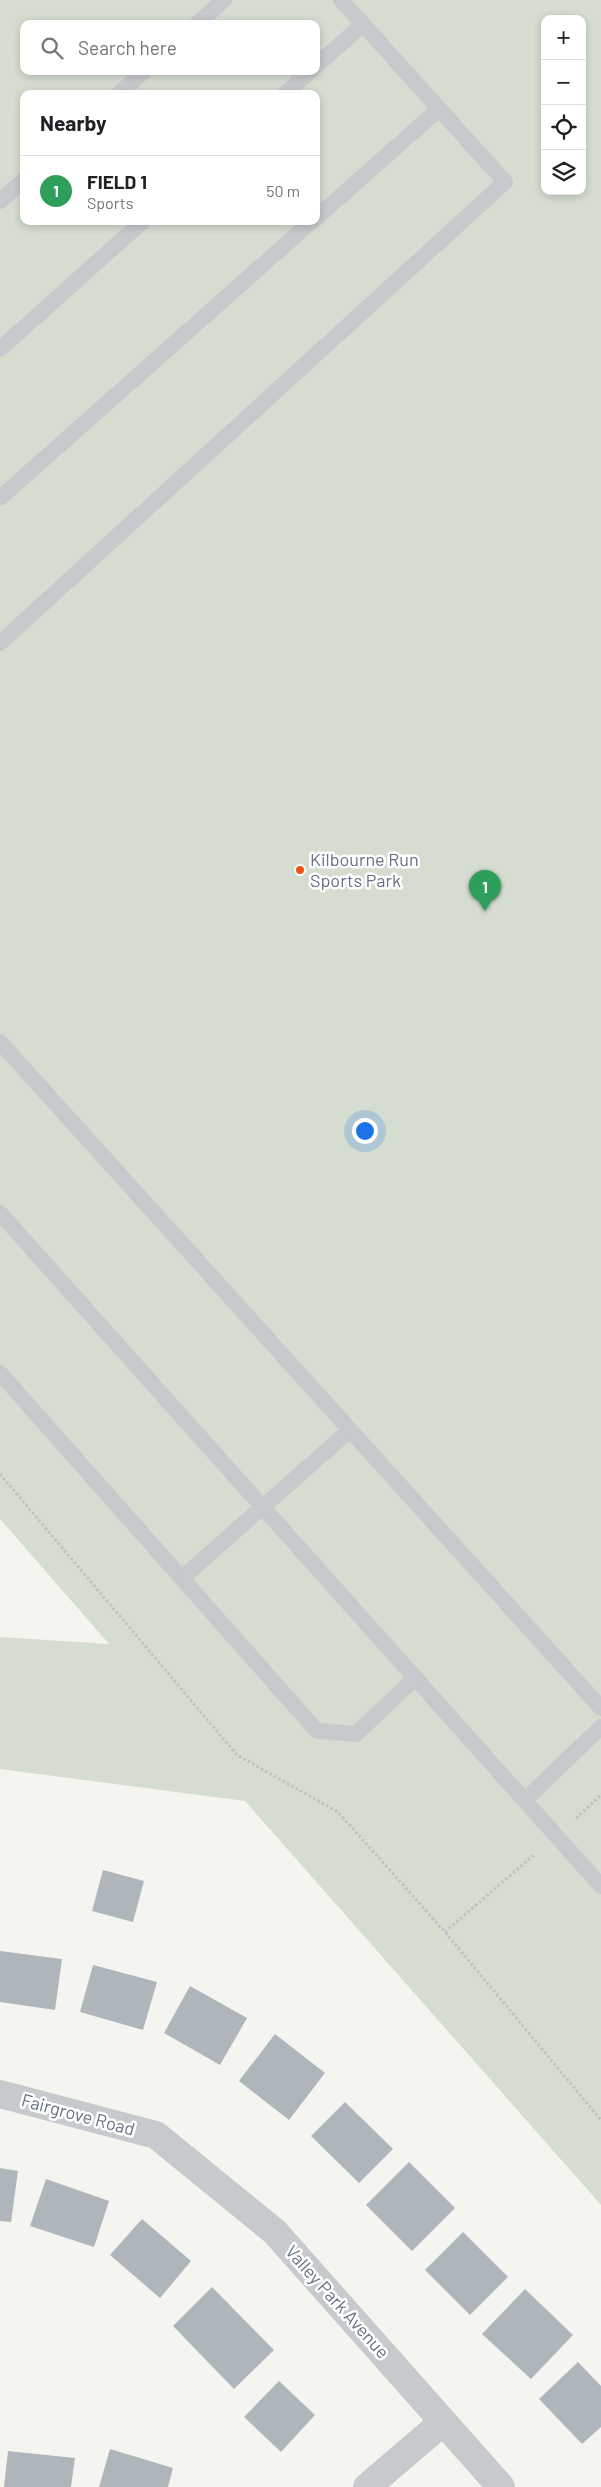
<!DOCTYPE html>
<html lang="en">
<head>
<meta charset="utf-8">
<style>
  body { margin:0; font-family:Barlow,sans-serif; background:#f2f2f2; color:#202124 }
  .controls { position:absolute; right:15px; top:15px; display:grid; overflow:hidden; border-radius:10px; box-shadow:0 2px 8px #0003 }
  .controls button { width:45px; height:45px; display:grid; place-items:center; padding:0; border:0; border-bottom:1px solid #e0e0e0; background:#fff; color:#202124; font:25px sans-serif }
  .you { position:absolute; left:364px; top:1130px; width:18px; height:18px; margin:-12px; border:4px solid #fff; border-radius:50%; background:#1a73e8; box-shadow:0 0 0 8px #1a73e833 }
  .badge { display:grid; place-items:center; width:32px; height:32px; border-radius:50%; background:#f35113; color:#fff; font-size:16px; font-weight:700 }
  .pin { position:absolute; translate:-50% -41px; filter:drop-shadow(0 1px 2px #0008) }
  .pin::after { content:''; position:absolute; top:26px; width:18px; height:15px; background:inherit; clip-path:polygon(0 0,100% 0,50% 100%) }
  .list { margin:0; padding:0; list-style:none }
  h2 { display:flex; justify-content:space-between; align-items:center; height:65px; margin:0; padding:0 20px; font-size:21px }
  h2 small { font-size:16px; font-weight:400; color:#757577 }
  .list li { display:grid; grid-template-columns:32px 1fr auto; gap:15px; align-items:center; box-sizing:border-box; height:70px; padding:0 20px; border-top:1px solid #e0e0e0 }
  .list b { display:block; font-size:19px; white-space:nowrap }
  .list p { margin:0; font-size:16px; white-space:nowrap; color:#757577 }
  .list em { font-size:16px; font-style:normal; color:#757577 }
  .icon { flex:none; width:28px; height:28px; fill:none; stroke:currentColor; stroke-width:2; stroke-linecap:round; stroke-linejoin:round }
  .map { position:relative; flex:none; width:601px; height:2487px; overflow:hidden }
  .search { position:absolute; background:#fff; box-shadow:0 2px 8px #0003; left:20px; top:20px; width:300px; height:55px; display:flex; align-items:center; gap:12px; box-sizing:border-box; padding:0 18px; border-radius:10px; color:#757577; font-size:19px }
  .panel { position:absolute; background:#fff; box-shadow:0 2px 8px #0003; left:20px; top:90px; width:300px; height:135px; border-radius:10px }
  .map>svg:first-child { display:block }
</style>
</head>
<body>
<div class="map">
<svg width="601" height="2487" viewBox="0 0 601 2487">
  <rect width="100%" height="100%" fill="#f5f5f0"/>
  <path fill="#d5ddd1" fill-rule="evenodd" d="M 0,0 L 601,0 L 601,2205 L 245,1801 L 0,1769 L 0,1637 L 109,1644 L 0,1519 ZM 545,19 L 582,19 L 582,191 L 545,191 ZM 24,24 L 316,24 L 316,71 L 24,71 ZM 24,94 L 316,94 L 316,221 L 24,221 Z"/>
  <g fill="#aeb6bb">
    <path d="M 103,1870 L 144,1881 L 133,1922 L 92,1911 Z"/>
    <path d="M 0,1951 L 62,1959 L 55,2010 L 0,2002 Z"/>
    <path d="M 93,1965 L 157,1982 L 143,2030 L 80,2012 Z"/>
    <path d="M 190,1986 L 247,2018 L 220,2065 L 164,2033 Z"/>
    <path d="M 275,2034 L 325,2073 L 289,2120 L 239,2081 Z"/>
    <path d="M 345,2102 L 393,2149 L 359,2183 L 311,2136 Z"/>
    <path d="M 409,2162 L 455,2208 L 412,2251 L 366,2205 Z"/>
    <path d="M 0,2168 L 18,2171 L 11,2222 L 0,2221 Z"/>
    <path d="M 46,2179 L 109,2201 L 94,2247 L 30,2226 Z"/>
    <path d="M 142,2219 L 191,2261 L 160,2298 L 110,2255 Z"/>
    <path d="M 463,2232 L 508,2277 L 470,2315 L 425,2270 Z"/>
    <path d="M 212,2287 L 274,2350 L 234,2389 L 173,2326 Z"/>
    <path d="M 525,2289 L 573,2335 L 531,2379 L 482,2334 Z"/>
    <path d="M 578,2362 L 601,2386 L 601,2427 L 582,2444 L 539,2399 Z"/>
    <path d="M 279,2381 L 315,2415 L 281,2452 L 244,2417 Z"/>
    <path d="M 110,2449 L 173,2468 L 168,2487 L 99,2487 Z"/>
    <path d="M 8,2451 L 75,2458 L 71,2487 L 4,2487 Z"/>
  </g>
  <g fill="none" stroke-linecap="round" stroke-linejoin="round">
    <g stroke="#c0c1c3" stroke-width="3" stroke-dasharray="2.5 2.5" stroke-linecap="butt">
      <path d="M 0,1474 L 237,1755 L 338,1812 L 445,1932 L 601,2120"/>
      <path d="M 576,1818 L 601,1795"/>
      <path d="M 445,1932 L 535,1854"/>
    </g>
    <g stroke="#c7cacd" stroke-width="16">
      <path d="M 197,24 L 224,0"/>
      <path d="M 316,66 L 363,24"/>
      <path d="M 119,94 L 144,71"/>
      <path d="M 285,94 L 310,71"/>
      <path d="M 0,201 L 24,180"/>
      <path d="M 316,218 L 439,109"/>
      <path d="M 0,349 L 143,221"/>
      <path d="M 0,498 L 312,221"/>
      <path d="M 0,643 L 505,182 L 341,0"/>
      <path d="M 0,1042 L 601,1708"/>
      <path d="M 0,1213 L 601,1886"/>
      <path d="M 0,1373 L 317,1731 L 356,1734 L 415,1678"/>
      <path d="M 182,1578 L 350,1430"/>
      <path d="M 525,1800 L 601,1727"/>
    </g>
    <g stroke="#c7cacd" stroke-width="28">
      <path d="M 0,2094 L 156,2135 L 275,2232 L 501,2487"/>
      <path d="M 367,2487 L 443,2422"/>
    </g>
  </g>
  <circle fill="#f35113" stroke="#fff" stroke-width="2" cx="300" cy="870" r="5"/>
  <g text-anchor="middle" stroke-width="5" stroke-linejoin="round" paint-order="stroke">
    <g font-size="18" fill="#617385" stroke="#fff" text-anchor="start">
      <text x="310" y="866">Kilbourne Run<tspan x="310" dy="21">Sports Park</tspan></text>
    </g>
    <g font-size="18" fill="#617385" stroke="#fff">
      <text transform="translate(78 2115) rotate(15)" y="6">Fairgrove Road</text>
      <text transform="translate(337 2302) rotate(48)" y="6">Valley Park Avenue</text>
    </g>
  </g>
</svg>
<div class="controls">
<button>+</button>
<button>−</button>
<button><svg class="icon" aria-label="locate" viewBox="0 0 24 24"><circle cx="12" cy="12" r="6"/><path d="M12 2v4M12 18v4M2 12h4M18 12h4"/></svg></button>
<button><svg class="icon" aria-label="layers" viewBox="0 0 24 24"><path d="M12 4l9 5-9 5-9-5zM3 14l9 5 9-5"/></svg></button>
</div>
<div class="you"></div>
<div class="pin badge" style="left:485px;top:911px;background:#2e9e5b">1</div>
<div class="search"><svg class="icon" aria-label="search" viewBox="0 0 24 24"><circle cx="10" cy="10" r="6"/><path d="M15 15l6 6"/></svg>Search here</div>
<section class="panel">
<h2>Nearby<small></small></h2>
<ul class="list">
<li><span class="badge" style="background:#2e9e5b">1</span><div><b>FIELD 1</b><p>Sports</p></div><em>50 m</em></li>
</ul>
</section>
</div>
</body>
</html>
